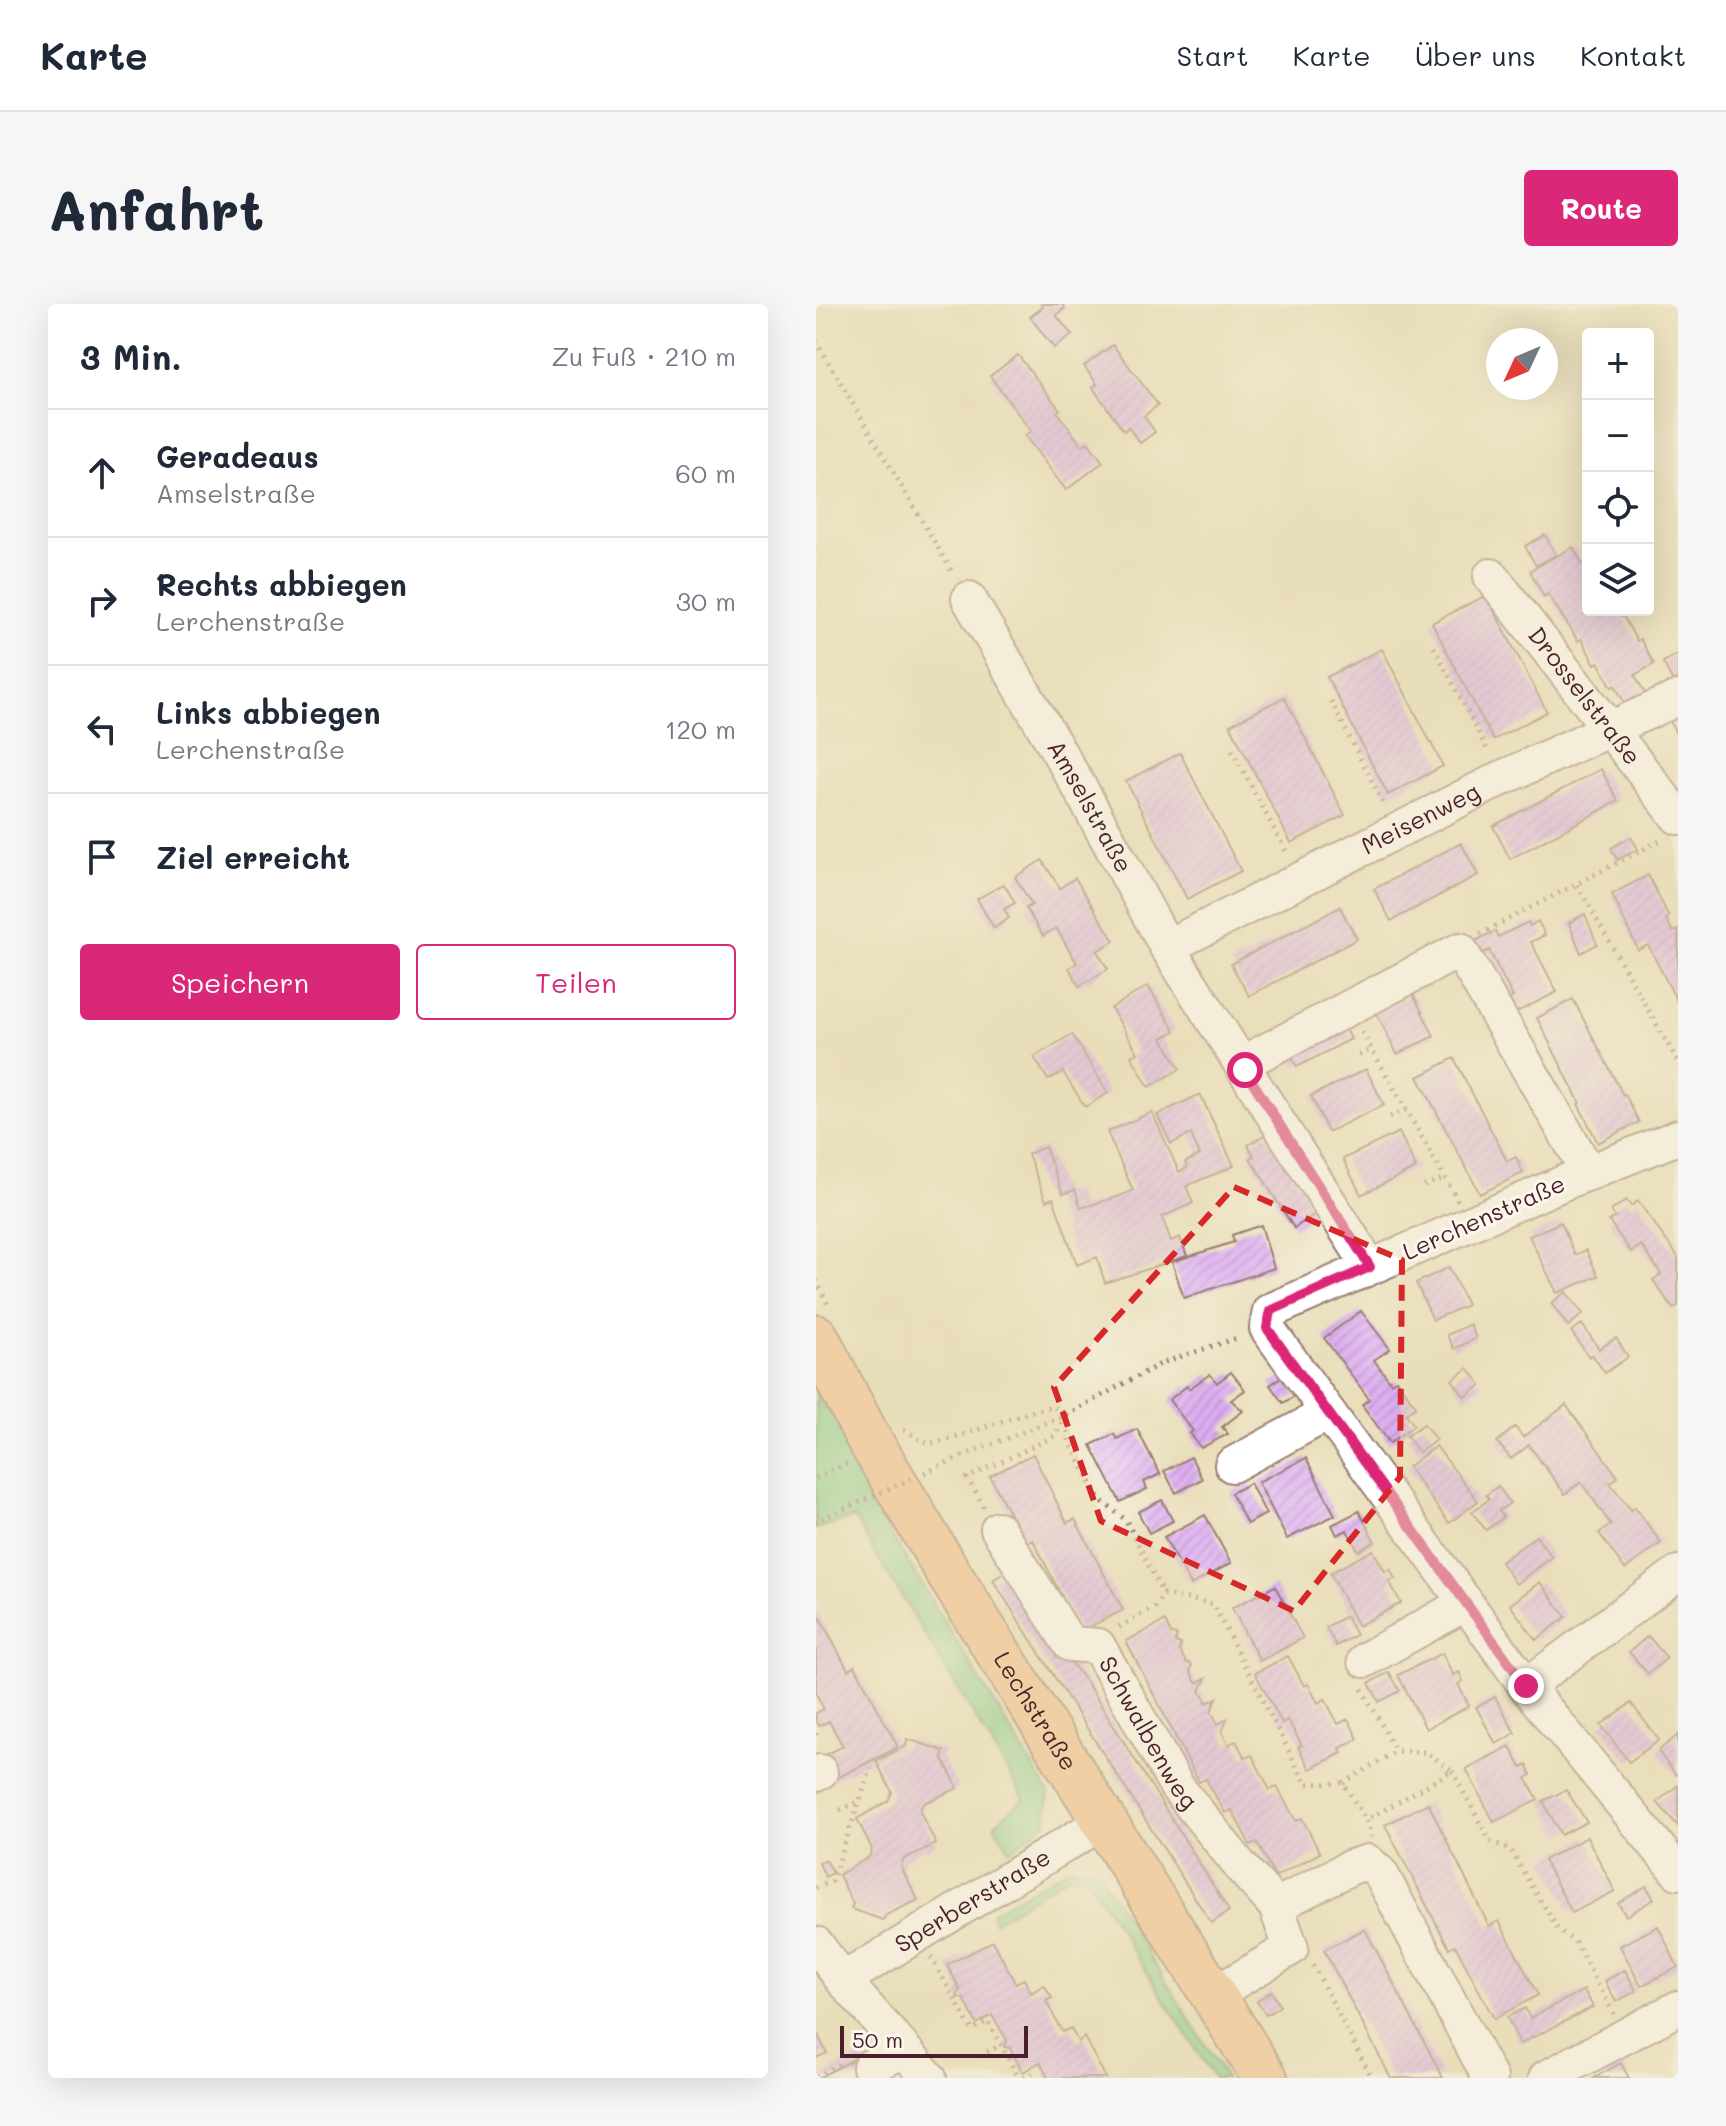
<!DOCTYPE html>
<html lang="de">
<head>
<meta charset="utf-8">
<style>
  body { margin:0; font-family:Mali,sans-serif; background:#f6f6f7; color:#1f2937 }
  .controls { position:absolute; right:24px; top:24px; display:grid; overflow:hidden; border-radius:8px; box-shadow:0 8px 32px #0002 }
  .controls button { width:72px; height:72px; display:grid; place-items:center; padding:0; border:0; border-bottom:2px solid #e0e1e3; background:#fff; color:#1f2937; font:40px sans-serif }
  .compass { position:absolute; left:670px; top:24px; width:72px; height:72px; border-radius:50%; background:#fff; box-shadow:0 8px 32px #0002; rotate:226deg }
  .scale { position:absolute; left:24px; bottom:20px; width:188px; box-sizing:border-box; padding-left:8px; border:4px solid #4a1f2b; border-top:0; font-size:22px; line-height:28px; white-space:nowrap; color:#4a1f2b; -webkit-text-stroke:6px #fbf7ec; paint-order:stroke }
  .stop { position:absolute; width:24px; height:24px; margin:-18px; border:6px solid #db2777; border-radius:50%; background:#fff }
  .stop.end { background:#db2777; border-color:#fff; box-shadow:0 2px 8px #0008 }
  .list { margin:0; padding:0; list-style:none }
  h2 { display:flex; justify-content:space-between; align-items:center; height:104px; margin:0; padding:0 32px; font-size:34px }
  h2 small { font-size:26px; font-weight:400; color:#747a83 }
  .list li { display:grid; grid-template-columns:52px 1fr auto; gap:24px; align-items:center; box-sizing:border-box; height:128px; padding:0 32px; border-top:2px solid #e0e1e3 }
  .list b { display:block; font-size:30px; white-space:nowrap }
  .list p { margin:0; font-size:26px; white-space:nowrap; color:#747a83 }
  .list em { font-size:26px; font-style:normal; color:#747a83 }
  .actions { display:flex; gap:16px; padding:24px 32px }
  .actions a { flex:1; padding:18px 0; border:2px solid #db2777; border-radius:8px; text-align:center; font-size:28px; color:#db2777 }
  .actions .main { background:#db2777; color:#fff }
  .icon { flex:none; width:44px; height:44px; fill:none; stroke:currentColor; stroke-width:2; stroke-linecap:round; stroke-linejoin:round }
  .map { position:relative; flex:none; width:862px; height:1774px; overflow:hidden; border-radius:8px }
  header { display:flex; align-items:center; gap:48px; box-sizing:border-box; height:112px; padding:0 40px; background:#fff; border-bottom:2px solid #e0e1e3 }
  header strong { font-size:38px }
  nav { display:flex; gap:44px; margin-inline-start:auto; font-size:28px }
  .intro { display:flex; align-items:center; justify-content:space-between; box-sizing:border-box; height:192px; padding:0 48px }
  h1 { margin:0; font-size:56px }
  .button { padding:20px 36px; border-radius:8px; background:#db2777; color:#fff; font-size:28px; font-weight:700 }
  main { display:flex; gap:48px; padding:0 48px }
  aside { flex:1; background:#fff; border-radius:8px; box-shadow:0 8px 32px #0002 }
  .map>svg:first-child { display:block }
</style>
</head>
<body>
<header>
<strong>Karte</strong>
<nav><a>Start</a><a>Karte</a><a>Über uns</a><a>Kontakt</a></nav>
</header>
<div class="intro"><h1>Anfahrt</h1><a class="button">Route</a></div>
<main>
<aside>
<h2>3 Min.<small>Zu Fuß · 210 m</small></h2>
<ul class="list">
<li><svg class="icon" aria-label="ahead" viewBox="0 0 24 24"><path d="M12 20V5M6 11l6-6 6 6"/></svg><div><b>Geradeaus</b><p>Amselstraße</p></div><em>60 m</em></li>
<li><svg class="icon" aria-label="right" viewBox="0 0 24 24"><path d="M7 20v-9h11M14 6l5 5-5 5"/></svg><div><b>Rechts abbiegen</b><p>Lerchenstraße</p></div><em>30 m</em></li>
<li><svg class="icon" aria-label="left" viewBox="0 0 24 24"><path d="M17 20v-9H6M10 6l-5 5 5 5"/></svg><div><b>Links abbiegen</b><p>Lerchenstraße</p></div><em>120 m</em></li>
<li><svg class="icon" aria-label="arrive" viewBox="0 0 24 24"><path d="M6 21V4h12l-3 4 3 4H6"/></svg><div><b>Ziel erreicht</b></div></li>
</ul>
<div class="actions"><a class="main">Speichern</a><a>Teilen</a></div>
</aside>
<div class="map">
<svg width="862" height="1774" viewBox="0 0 862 1774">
  <defs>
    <pattern id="building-hatch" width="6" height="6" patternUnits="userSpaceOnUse" patternTransform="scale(2)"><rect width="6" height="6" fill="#dcadf1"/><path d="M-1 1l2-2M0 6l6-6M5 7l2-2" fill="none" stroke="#be94cf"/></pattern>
  </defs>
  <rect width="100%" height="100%" fill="#fbf7ec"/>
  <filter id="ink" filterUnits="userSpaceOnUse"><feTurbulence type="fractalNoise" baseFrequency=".0125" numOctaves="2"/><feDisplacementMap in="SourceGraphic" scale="16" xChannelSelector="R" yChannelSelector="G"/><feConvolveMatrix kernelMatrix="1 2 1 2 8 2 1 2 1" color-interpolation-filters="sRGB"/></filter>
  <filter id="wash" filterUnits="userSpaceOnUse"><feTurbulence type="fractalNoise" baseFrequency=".006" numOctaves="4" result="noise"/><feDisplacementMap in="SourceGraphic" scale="32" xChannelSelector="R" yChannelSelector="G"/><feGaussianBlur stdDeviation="1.8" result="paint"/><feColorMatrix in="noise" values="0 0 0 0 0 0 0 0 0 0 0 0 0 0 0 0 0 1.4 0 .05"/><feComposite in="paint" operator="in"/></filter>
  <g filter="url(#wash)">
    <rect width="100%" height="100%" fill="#e9deba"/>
    <g fill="#7ccc8c" stroke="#63765c" stroke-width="2">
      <path d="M 0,1074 L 31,1138 L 59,1204 L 233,1489 L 230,1519 L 194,1546 L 178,1521 L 208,1494 L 38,1214 L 0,1225 Z"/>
      <path d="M 254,1563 L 281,1567 L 410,1774 L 398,1774 L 271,1574 L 253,1571 L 178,1618 L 175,1609 Z"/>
    </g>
    <g id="blocks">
      <g fill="url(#building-hatch)">
        <path d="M 225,0 L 246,0 L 249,4 L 240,11 L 256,31 L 238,44 L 214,13 L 227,3 Z"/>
        <path d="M 297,41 L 342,101 L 328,112 L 339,128 L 324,139 L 312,123 L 308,127 L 277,84 L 281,80 L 268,62 Z"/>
        <path d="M 202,51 L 244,106 L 241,108 L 266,142 L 272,138 L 287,158 L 250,186 L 209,132 L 215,127 L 174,72 Z"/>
        <path d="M 729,231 L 740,251 L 720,262 L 709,242 Z"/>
        <path d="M 757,243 L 772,270 L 772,306 L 801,306 L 805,313 L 807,312 L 821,337 L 824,335 L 838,360 L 819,371 L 830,391 L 810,402 L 799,381 L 796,383 L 782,358 L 779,360 L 765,335 L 762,337 L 732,290 L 728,293 L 714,267 Z"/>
        <path d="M 670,291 L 731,408 L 677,436 L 616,319 Z"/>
        <path d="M 566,345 L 627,462 L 572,491 L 511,373 Z"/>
        <path d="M 862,350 L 862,375 L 857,378 L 847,358 Z"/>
        <path d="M 468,393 L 529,511 L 475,539 L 414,421 Z"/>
        <path d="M 862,410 L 862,434 L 853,414 Z"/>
        <path d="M 364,449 L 425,567 L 371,595 L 310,477 Z"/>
        <path d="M 785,465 L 802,497 L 694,555 L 677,522 Z"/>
        <path d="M 815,533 L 822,545 L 801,556 L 795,544 Z"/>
        <path d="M 645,539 L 662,571 L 575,617 L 558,585 Z"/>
        <path d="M 226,556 L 244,584 L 259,574 L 298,637 L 281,647 L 292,665 L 263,682 L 253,664 L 261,659 L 240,624 L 227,632 L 210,604 L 216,601 L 199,573 Z"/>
        <path d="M 832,571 L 853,613 L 850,615 L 857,628 L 862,626 L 862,699 L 832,641 L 822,646 L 796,590 Z"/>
        <path d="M 188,580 L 199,599 L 188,605 L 193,614 L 178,624 L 161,595 Z"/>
        <path d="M 524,603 L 541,635 L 433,692 L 415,660 Z"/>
        <path d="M 769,610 L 781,640 L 765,649 L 753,619 Z"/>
        <path d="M 722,617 L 729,631 L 715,638 L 741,688 L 691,713 L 684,700 L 697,693 L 673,646 L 658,654 L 651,641 L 679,627 L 682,633 L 712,618 L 714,622 Z"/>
        <path d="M 332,682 L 359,727 L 346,734 L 364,765 L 333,783 L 315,752 L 322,749 L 295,704 Z"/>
        <path d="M 597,690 L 618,732 L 581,750 L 560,708 Z"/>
        <path d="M 757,695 L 807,791 L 809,790 L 823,818 L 782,839 L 762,800 L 764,799 L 721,714 Z"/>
        <path d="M 526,717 L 535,735 L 481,763 L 472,746 Z"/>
        <path d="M 256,730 L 292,789 L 269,803 L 247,768 L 232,776 L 218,753 Z"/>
        <path d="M 638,754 L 691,857 L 700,853 L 707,869 L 664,890 L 602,773 Z"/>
        <path d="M 550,765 L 568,801 L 512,828 L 495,792 Z"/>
        <path d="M 384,790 L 418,862 L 370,882 L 377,899 L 346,913 L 355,937 L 364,933 L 371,952 L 289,979 L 281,953 L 261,961 L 237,894 L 230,897 L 212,850 L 229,843 L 247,890 L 259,886 L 265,904 L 304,892 L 317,886 L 291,828 L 336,808 L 363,868 L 371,864 L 369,858 L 384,851 L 375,830 L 355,840 L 341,811 Z"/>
        <path d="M 583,828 L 600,864 L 545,891 L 527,855 Z"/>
        <path d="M 450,830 L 501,909 L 478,924 L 434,854 L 438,852 L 432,841 Z"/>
        <path d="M 810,896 L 815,902 L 822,897 L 862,953 L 862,1002 L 857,1005 L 837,976 L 845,970 L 825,941 L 815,948 L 793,917 L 799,913 L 795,907 Z"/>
        <path d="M 745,918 L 759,951 L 770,946 L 782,972 L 741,989 L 713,932 Z"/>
        <path d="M 445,921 L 458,964 L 368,994 L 356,958 L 418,938 L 416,931 Z"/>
        <path d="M 633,963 L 651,1001 L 617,1016 L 600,979 Z"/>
        <path d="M 750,988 L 767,1010 L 752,1022 L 735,999 Z"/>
        <path d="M 545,1007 L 574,1045 L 558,1056 L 575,1079 L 580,1076 L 600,1102 L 590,1110 L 598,1121 L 574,1139 L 546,1101 L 553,1095 L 508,1034 Z"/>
        <path d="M 654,1020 L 660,1034 L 638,1045 L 631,1031 Z"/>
        <path d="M 766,1020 L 783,1045 L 800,1034 L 812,1053 L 789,1069 L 776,1050 L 773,1053 L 755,1027 Z"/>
        <path d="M 652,1064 L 665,1081 L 649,1093 L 636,1076 Z"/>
        <path d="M 415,1068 L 429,1086 L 415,1096 L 427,1107 L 406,1123 L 412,1130 L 385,1144 L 374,1129 L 377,1127 L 353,1096 L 371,1082 L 373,1085 L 394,1070 L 401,1079 Z"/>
        <path d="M 467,1072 L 480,1091 L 467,1099 L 454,1081 Z"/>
        <path d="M 750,1101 L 802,1173 L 794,1179 L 815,1206 L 819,1203 L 845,1239 L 809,1265 L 783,1229 L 795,1221 L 765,1178 L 749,1190 L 713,1141 L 695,1155 L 681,1138 L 699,1123 L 707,1133 Z"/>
        <path d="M 608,1120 L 620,1136 L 603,1148 L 591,1132 Z"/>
        <path d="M 321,1125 L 344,1170 L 328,1178 L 331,1185 L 304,1198 L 275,1141 L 298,1130 L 301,1135 Z"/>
        <path d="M 620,1142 L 662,1197 L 633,1219 L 592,1163 Z"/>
        <path d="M 217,1150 L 251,1219 L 259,1215 L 307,1306 L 264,1328 L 217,1236 L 209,1240 L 174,1172 Z"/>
        <path d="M 375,1153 L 386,1175 L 360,1189 L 348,1167 Z"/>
        <path d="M 490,1154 L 519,1211 L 471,1235 L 442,1178 Z"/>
        <path d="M 434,1179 L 450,1210 L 431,1220 L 415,1189 Z"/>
        <path d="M 682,1182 L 694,1199 L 683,1207 L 687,1213 L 670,1226 L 656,1208 L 673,1195 L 670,1191 Z"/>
        <path d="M 346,1196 L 357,1217 L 333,1229 L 322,1208 Z"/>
        <path d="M 543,1207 L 559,1238 L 542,1247 L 531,1226 L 521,1231 L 516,1221 Z"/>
        <path d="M 389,1211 L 415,1259 L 375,1281 L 348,1233 Z"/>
        <path d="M 720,1232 L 736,1253 L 700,1280 L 685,1258 Z"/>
        <path d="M 557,1246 L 569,1268 L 574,1265 L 579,1275 L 573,1277 L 585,1299 L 542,1322 L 514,1269 Z"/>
        <path d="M 195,1264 L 250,1352 L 271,1379 L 413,1607 L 395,1619 L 177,1276 Z"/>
        <path d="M 724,1278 L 750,1313 L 720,1336 L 694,1301 Z"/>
        <path d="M 459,1282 L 487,1334 L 444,1357 L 416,1304 Z"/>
        <path d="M 0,1306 L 32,1366 L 39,1362 L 82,1443 L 10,1480 L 0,1456 L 27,1442 L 13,1417 L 3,1422 L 0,1418 L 0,1409 L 8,1405 L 0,1390 Z"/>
        <path d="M 530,1312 L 540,1331 L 520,1342 L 510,1323 Z"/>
        <path d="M 349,1317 L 355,1330 L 361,1331 L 359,1338 L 365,1340 L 363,1346 L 370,1358 L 376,1361 L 374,1366 L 380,1379 L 390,1374 L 384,1387 L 391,1399 L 401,1394 L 395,1407 L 402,1420 L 411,1415 L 406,1428 L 412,1441 L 420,1437 L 429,1454 L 436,1451 L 454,1486 L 461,1483 L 480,1517 L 486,1514 L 504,1549 L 459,1573 L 441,1538 L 434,1541 L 416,1506 L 409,1509 L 390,1475 L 383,1478 L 310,1337 Z"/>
        <path d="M 832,1332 L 851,1354 L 832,1370 L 813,1348 Z"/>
        <path d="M 626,1349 L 637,1371 L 643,1368 L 647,1377 L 642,1380 L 653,1402 L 610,1425 L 582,1371 Z"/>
        <path d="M 472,1352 L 488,1382 L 492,1380 L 502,1399 L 509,1395 L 522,1420 L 532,1415 L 542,1435 L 524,1444 L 526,1449 L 494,1465 L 482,1443 L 486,1441 L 472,1416 L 466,1419 L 439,1369 Z"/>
        <path d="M 573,1368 L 584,1387 L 563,1398 L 553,1379 Z"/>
        <path d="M 679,1393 L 699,1429 L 680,1440 L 660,1403 Z"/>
        <path d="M 815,1399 L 843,1436 L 813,1458 L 785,1421 Z"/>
        <path d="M 862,1431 L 862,1470 L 860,1471 L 842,1447 Z"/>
        <path d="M 91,1435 L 128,1447 L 126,1453 L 142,1484 L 106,1500 L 104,1508 L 120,1540 L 88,1555 L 85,1563 L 102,1596 L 70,1611 L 67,1616 L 35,1605 L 37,1600 L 23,1571 L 53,1553 L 56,1545 L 41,1515 L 72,1497 L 76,1488 L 60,1457 L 90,1442 Z"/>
        <path d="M 694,1442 L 705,1464 L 711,1461 L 715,1471 L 710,1474 L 722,1496 L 678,1518 L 650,1465 Z"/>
        <path d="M 862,1481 L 862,1522 L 841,1498 Z"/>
        <path d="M 750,1486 L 771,1518 L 745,1531 L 727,1497 Z"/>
        <path d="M 612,1499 L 673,1622 L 683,1617 L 722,1691 L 678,1715 L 639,1641 L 633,1644 L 569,1521 Z"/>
        <path d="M 771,1533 L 799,1587 L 756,1609 L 728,1556 Z"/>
        <path d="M 10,1556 L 17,1569 L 9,1573 L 3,1559 Z"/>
        <path d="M 830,1582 L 838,1595 L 810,1612 L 802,1599 Z"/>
        <path d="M 842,1622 L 862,1663 L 825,1682 L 804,1642 Z"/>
        <path d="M 549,1625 L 603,1728 L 627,1774 L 575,1774 L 535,1698 L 508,1646 Z"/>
        <path d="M 177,1637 L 199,1679 L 208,1675 L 215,1689 L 228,1681 L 236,1694 L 230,1697 L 246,1728 L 255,1724 L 262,1738 L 268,1733 L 290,1774 L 232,1774 L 224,1758 L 207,1768 L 194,1744 L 188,1743 L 191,1736 L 176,1711 L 161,1720 L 148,1695 L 141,1693 L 144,1685 L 131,1661 Z"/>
        <path d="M 809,1666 L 820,1687 L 800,1698 L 789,1677 Z"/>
        <path d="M 768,1686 L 777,1703 L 704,1740 L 691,1713 L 709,1704 L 714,1714 Z"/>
        <path d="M 455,1687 L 464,1702 L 450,1711 L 441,1697 Z"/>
        <path d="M 0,1727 L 11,1749 L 0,1754 Z"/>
        <path d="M 47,1750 L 60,1774 L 2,1774 Z"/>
        <path d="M 805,1759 L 813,1774 L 778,1774 Z"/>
      </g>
    </g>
  </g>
  <g filter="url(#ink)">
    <use href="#blocks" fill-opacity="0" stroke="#9a7e72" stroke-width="2"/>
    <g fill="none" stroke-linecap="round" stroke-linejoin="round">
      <g stroke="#9a7e72" stroke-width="38">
        <g id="minor">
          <path id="s1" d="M 675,272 L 862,513"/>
          <path id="s2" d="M 153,295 L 265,486 L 351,643 L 554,963"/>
          <path id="s3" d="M 351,643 L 686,474 L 862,394"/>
          <path d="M 425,760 L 644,646 L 773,869"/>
          <path d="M 862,833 L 754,876 L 454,1007 L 451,1024 L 710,1382 L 862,1568"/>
          <path d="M 416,1161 L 512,1109"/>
          <path id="s4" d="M 182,1225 L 254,1340 L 282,1342 L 361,1483 L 425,1563 L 460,1602"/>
          <path d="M 549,1356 L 650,1299"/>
          <path d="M 710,1382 L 862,1269"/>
          <path d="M 0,1470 L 4,1468"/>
          <path d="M 0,1640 L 27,1676 L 113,1774"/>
          <path id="s5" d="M 27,1676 L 288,1517"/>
          <path d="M 397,1691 L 475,1644 L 460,1602 L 535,1563 L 552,1558 L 565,1570 L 674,1774"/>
          <path d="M 54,1763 L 88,1746"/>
          <path d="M 730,1774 L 862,1704"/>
        </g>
      </g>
      <g stroke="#9a7e72" stroke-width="48">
        <g id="major">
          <path id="s6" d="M 0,1033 L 50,1130 L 133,1270 L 449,1774"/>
        </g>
      </g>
      <g stroke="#9a7e72" stroke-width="5" stroke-dasharray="2 6" stroke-linecap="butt">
        <path d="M 0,37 L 138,271"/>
        <path d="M 618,343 L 673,449"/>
        <path d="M 515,397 L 569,503"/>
        <path d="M 416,446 L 472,551"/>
        <path d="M 761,581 L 862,758"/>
        <path d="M 664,630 L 847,535"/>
        <path d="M 546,728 L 642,897"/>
        <path d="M 543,751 L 556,745"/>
        <path d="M 574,813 L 590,806"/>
        <path d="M 608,882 L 629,874"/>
        <path d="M 0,976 L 13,1003"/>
        <path d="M 250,1111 L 253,1137 L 283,1195 L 310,1216 L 347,1290"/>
        <path d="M 88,1126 L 113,1140 C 156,1130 194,1112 237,1102 L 249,1110"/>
        <path d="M 146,1152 L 250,1111 L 346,1059 L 424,1033"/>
        <path d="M 0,1174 L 32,1159"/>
        <path d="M 168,1203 L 151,1174 L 239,1132 L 249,1112"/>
        <path d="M 0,1218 L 6,1215"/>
        <path d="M 303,1323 L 339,1303 L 347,1290 L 397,1300 L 490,1480 L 527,1479 L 550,1516"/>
        <path d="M 546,1385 L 580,1447"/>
        <path d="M 0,1429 L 0,1436"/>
        <path d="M 636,1467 L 674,1537 L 694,1545 L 742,1626 L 759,1638 L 798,1710"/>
        <path d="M 527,1479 L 580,1447 L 610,1448 L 636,1467 L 550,1516 L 556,1533"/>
        <path d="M 24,1506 L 44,1497"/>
        <path d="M 0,1584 L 16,1577 L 55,1464"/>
        <path d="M 115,1653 L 156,1726 L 172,1717 L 203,1774"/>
        <path d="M 497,1661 L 556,1774"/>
        <path d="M 171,1748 L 185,1741"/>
        <path d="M 0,1773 L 27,1758"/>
        <path d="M 208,1774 L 217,1769 L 220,1774"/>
      </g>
      <use href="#minor" stroke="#fff" stroke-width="34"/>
      <use href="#major" stroke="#f7bd88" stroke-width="44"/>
      <path stroke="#9a7e72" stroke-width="5" stroke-dasharray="2 6" stroke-linecap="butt" d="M 6,1215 L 146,1152"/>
    </g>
  </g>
  <g fill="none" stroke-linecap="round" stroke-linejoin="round" filter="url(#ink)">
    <path stroke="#db2777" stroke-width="10" d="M 429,766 L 554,963 L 454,1007 L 451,1024 L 710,1382"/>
  </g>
  <path d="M0 0H862V1774H0ZM 418,883 L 586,956 L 584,1173 L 478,1307 L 285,1217 L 238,1083 Z" fill="#e9deba" fill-opacity=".55" fill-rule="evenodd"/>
  <path fill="none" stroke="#d62828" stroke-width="6" stroke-dasharray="16 10" stroke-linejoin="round" d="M 418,883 L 586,956 L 584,1173 L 478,1307 L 285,1217 L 238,1083 Z"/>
  <g text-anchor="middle" stroke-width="6" stroke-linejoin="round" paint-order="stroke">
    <g font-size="24" fill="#4a1f2b" stroke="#fbf7ec">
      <text dy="8" stroke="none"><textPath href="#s1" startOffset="152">Drosselstraße</textPath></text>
      <text dy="8" stroke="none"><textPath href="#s2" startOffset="240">Amselstraße</textPath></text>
      <text dy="8" stroke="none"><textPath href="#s3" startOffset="284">Meisenweg</textPath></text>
      <text transform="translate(668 914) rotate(-24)" y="8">Lerchenstraße</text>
      <text dy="8" stroke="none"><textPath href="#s6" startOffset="434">Lechstraße</textPath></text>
      <text dy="8" stroke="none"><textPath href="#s4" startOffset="264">Schwalbenweg</textPath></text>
      <text dy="8" stroke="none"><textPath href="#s5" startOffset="152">Sperberstraße</textPath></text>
    </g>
  </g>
</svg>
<div class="controls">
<button>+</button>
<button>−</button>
<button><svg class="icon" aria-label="locate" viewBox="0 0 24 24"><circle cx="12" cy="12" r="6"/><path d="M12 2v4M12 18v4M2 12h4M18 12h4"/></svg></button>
<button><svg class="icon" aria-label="layers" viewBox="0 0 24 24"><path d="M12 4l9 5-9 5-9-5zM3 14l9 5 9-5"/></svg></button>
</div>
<svg class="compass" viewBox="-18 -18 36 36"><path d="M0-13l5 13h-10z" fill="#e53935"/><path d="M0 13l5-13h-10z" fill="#747a83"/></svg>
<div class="scale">50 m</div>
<div class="stop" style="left:429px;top:766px"></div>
<div class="stop end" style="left:710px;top:1382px"></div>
</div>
</main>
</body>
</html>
